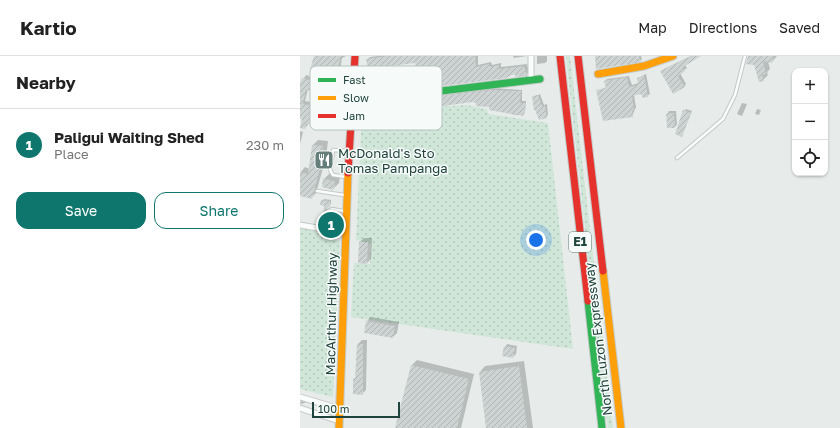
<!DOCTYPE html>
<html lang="en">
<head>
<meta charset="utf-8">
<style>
  body { margin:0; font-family:"Golos Text",sans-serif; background:#f6f6f6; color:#222 }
  .controls { position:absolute; right:12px; top:12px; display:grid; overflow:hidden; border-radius:8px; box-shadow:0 1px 3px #0004 }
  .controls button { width:36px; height:36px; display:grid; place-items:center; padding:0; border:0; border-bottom:1px solid #e0e0e0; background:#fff; color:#222; font:20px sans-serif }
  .scale { position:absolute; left:12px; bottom:10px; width:88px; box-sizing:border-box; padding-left:4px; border:2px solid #21433d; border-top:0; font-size:11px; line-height:14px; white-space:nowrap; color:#21433d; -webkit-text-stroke:3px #f6fbf9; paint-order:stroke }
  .you { position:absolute; left:236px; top:184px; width:14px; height:14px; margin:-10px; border:3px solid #fff; border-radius:50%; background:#1a73e8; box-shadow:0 0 0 6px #1a73e833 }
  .badge { display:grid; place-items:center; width:26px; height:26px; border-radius:50%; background:#0f766e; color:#fff; font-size:13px; font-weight:700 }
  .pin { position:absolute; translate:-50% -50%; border:2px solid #fff; box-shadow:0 1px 4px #0006 }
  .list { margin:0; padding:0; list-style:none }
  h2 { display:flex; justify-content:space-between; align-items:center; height:52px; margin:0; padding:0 16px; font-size:17px }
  h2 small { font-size:13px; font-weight:400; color:#767676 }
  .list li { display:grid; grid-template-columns:26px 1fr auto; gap:12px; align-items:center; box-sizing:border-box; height:72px; padding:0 16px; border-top:1px solid #e0e0e0 }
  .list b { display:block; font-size:15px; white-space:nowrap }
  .list p { margin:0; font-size:13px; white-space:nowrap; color:#767676 }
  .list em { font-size:13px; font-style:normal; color:#767676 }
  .actions { display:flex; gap:8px; padding:12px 16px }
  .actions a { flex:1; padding:9px 0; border:1px solid #0f766e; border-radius:12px; text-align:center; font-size:14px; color:#0f766e }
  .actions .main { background:#0f766e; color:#fff }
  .icon { flex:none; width:22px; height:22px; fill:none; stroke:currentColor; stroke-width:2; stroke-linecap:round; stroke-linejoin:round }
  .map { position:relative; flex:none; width:540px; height:372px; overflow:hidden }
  header { display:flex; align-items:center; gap:24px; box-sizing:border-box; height:56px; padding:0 20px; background:#fff; border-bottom:1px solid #e0e0e0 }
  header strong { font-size:19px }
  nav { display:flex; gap:22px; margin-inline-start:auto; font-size:14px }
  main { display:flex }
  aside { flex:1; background:#fff }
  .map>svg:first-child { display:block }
</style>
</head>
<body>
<header>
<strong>Kartio</strong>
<nav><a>Map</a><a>Directions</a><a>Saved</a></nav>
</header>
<main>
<aside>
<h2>Nearby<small></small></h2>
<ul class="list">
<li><span class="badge">1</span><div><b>Paligui Waiting Shed</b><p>Place</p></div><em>230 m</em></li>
</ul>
<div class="actions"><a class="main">Save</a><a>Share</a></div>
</aside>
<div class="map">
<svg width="540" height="372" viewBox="0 0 540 372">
  <defs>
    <pattern id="grass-dots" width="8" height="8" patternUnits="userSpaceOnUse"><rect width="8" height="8" fill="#cfe6d8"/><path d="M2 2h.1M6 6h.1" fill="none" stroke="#b1c6ba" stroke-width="1.8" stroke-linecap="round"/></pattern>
    <pattern id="building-hatch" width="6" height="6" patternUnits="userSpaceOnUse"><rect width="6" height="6" fill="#cdd3d2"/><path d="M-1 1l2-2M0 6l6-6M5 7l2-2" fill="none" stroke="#b0b6b5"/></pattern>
  </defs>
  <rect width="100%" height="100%" fill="#e7ecea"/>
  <g fill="url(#grass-dots)">
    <path d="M 266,0 L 270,0 L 313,372 L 308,372 L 304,343 Z"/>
    <path d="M 167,49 L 187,53 L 188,58 L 248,67 L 273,293 L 51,261 L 54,207 L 70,208 L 71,188 L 56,184 L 62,55 Z"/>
    <path d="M 0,172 L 19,175 L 19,180 L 40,185 L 33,341 L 0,333 Z"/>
  </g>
  <g fill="#0003" fill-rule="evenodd">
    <path d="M 14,0 L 46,0 L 42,2 L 40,15 L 45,15 L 44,29 L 46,29 L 44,50 L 46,50 L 45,67 L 42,70 L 37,65 L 13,63 L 5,72 L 3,62 L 0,62 L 0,26 L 1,27 L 6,19 L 17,23 L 19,14 ZM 8,33 L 26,36 L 25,44 L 19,43 L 16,47 L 5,45 Z"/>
    <path d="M 77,0 L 178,0 L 178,9 L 191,6 L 192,9 L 201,7 L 201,11 L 227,8 L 229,16 L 226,19 L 215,17 L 67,32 L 67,14 L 69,13 L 67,4 L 70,1 ZM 116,6 L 118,20 L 87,21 L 85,10 Z"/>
    <path d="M 213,0 L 227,0 L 214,2 Z"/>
    <path d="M 237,0 L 247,0 L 247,5 L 245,7 L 237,8 Z"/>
    <path d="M 296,0 L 341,0 L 342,3 L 340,5 Z"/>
    <path d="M 391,0 L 399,0 L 385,9 L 387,12 L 380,17 L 386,28 L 384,31 L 364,13 Z"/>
    <path d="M 449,0 L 477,0 L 472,6 L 468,5 L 470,13 L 467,16 L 468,19 L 463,24 Z"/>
    <path d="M 346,18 L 350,38 L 347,40 L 342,37 L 334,39 L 336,51 L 332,60 L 297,35 L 307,31 L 305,25 L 307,23 L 329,20 L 332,29 L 339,27 L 338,22 Z"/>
    <path d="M 193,32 L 222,34 L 222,45 L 226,45 L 225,57 L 223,59 L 215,59 L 173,45 L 63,47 L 65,45 L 124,41 L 126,39 Z"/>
    <path d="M 240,38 L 244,49 L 247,48 L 248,59 L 246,61 L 233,41 Z"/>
    <path d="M 442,47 L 447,48 L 442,60 L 437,58 Z"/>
    <path d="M 386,53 L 392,55 L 382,79 L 384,55 Z"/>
    <path d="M 457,53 L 461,54 L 459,59 L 455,58 Z"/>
    <path d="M 369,55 L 376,55 L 377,69 L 374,71 L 367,58 Z"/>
    <path d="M 0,75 L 3,76 L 0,88 Z"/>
    <path d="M 18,84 L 28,85 L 26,102 L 16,137 L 11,142 L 0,139 L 0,117 L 5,111 L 10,113 L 13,89 Z"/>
    <path d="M 30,117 L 40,120 L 39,127 L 33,133 L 24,123 Z"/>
    <path d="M 24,143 L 31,144 L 31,148 L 26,152 L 30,156 L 28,162 L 24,160 L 25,149 L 22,145 Z"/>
    <path d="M 31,166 L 34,167 L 33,170 L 30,169 Z"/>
    <path d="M 64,182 L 72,182 L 71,203 L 67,207 L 60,186 Z"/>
    <path d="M 71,261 L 99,266 L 97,277 L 93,281 L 67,265 Z"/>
    <path d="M 62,284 L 67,284 L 66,334 L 62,338 L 54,323 L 56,321 L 58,288 Z"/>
    <path d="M 207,288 L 217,290 L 216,298 L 213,301 L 205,291 Z"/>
    <path d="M 117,304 L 174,318 L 161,372 L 96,372 L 112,309 Z"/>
    <path d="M 224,305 L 233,372 L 187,372 L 180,316 L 185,310 Z"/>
    <path d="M 1,345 L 5,346 L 5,347 L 0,348 Z"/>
  </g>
  <g fill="url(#building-hatch)" fill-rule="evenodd">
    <path d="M 14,0 L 41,0 L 37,17 L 43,18 L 41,31 L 44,31 L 41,52 L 43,52 L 42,71 L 36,71 L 36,66 L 11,64 L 10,68 L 6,68 L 5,73 L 0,72 L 2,63 L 0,63 L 0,28 L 2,22 L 15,26 L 18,15 L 10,13 ZM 6,34 L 25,37 L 24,46 L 15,45 L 15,50 L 3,48 Z"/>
    <path d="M 88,0 L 175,0 L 176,11 L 189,8 L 190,11 L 199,9 L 199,13 L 224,10 L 227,20 L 216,21 L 214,18 L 206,22 L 141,30 L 66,33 L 66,14 L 68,14 L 66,3 ZM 115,7 L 117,22 L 84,23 L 83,20 L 83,11 Z"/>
    <path d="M 295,0 L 339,0 L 341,6 L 296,13 Z"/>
    <path d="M 392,0 L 401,0 L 383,11 L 385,15 L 378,20 L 385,31 L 373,38 L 360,15 Z"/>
    <path d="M 448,0 L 474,0 L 472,7 L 463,5 L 466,18 L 462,19 L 464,25 L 459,26 L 454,9 L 446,8 Z"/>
    <path d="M 344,20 L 348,41 L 343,42 L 341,38 L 332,40 L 334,54 L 332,55 L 333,61 L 303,65 L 296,34 L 306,32 L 304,25 L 327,21 L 329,31 L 338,29 L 337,22 Z"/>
    <path d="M 191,34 L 221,35 L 220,47 L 225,47 L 225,57 L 223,57 L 223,60 L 189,54 L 189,51 L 176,50 L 176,47 L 173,46 L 135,51 L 63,53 L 62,47 L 123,43 L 123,41 Z"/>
    <path d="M 238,39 L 242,50 L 245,50 L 247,62 L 239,64 L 235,54 L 234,54 L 232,40 Z"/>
    <path d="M 383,54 L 391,57 L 382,81 L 375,78 Z"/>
    <path d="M 374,57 L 375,72 L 367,72 L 366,58 Z"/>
    <path d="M 12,89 L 23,90 L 21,108 L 12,143 L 0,140 L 0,116 L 8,118 Z"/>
    <path d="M 23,122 L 36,126 L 33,134 L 22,131 Z"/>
    <path d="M 21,144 L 30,145 L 30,150 L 25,154 L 29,158 L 29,164 L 23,160 L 24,150 L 20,149 Z"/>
    <path d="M 59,186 L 68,186 L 67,208 L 58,207 Z"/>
    <path d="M 66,265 L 95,270 L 93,282 L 64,277 Z"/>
    <path d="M 57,288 L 63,288 L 63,339 L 53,338 L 53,322 L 55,323 Z"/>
    <path d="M 204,290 L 215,292 L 213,302 L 202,300 Z"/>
    <path d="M 111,309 L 169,323 L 157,372 L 95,372 Z"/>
    <path d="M 219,310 L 227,372 L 186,372 L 179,316 Z"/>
  </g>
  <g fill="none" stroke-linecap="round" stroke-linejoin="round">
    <g stroke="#c4c9c7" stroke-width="4.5">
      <g id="lane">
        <path d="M 377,102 L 423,63 L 435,39 L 445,0"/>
        <path d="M 46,121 L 33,119 L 30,114 L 33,94 L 47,95"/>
        <path d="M 17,135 L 44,139"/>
        <path d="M 28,155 L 32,153 L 43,155"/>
        <path d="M 20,172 L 24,163"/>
      </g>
    </g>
    <g stroke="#c4c9c7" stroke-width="7">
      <g id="street">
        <path d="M 231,0 L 231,25"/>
        <path d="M 0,169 L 45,177"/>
        <path d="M 0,341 L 40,353"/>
        <path d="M 0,352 L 39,365"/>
      </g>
    </g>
    <g stroke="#c2cac8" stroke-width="9">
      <g id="fast">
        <path d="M 54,39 L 141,35 L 240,23"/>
        <path d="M 288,245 L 302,372"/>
      </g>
    </g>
    <g stroke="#c2cac8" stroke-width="9">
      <g id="slow">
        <path d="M 298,18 L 344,10 L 373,0"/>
        <path d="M 303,215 L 321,372"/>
        <path d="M 39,372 L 48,117"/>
      </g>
    </g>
    <g stroke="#c2cac8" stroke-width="9">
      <g id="jam">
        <path d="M 260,0 L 288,245"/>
        <path d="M 278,0 L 303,215"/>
        <path d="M 48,117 L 55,0"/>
      </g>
    </g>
    <use href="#lane" stroke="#fbfcfc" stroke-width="2.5"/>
    <use href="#street" stroke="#fbfcfc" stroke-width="5"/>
    <use href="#fast" stroke="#30b455" stroke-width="7"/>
    <use href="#slow" stroke="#ff9f0a" stroke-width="7"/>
    <use href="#jam" stroke="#e5322d" stroke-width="7"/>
  </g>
  <defs>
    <g id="restaurant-square" transform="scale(1)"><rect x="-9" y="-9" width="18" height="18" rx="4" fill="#667e7a" stroke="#f6fbf9"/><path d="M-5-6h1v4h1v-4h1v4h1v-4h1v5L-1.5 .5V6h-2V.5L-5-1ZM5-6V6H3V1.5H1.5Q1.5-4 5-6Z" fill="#fff"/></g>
  </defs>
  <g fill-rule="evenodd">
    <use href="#restaurant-square" x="24" y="104"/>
  </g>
  <g text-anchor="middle" stroke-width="3" stroke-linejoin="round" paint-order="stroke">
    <rect fill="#f6fbf9" stroke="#617a75" stroke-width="1" x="269" y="176" width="22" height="20" rx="3"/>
    <g font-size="12" font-weight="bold" fill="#21433d">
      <text x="280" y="190">E1</text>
    </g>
    <g font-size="13" fill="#21433d" stroke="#f6fbf9" text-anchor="start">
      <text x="38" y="102">McDonald's Sto<tspan x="38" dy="15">Tomas Pampanga</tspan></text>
    </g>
    <g font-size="13" fill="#21433d" stroke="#f6fbf9">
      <text transform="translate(31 258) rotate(-89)" y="5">MacArthur Highway</text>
      <text transform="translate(298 283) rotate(-97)" y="5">North Luzon Expressway</text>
    </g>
  </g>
  <rect x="10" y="10" width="132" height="64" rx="6" fill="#f6fbf9" stroke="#b6c4c1" stroke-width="1"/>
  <rect x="18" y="22" width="18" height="4" fill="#30b455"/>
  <rect x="18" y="40" width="18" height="4" fill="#ff9f0a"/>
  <rect x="18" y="58" width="18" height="4" fill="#e5322d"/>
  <g font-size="11" fill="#21433d">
    <text x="43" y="28">Fast</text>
    <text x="43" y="46">Slow</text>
    <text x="43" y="64">Jam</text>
  </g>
</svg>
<div class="controls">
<button>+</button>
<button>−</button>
<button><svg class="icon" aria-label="locate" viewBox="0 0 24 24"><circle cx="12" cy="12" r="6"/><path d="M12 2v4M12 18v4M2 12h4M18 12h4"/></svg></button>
</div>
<div class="scale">100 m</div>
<div class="you"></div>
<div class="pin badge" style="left:31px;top:169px">1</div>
</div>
</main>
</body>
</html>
